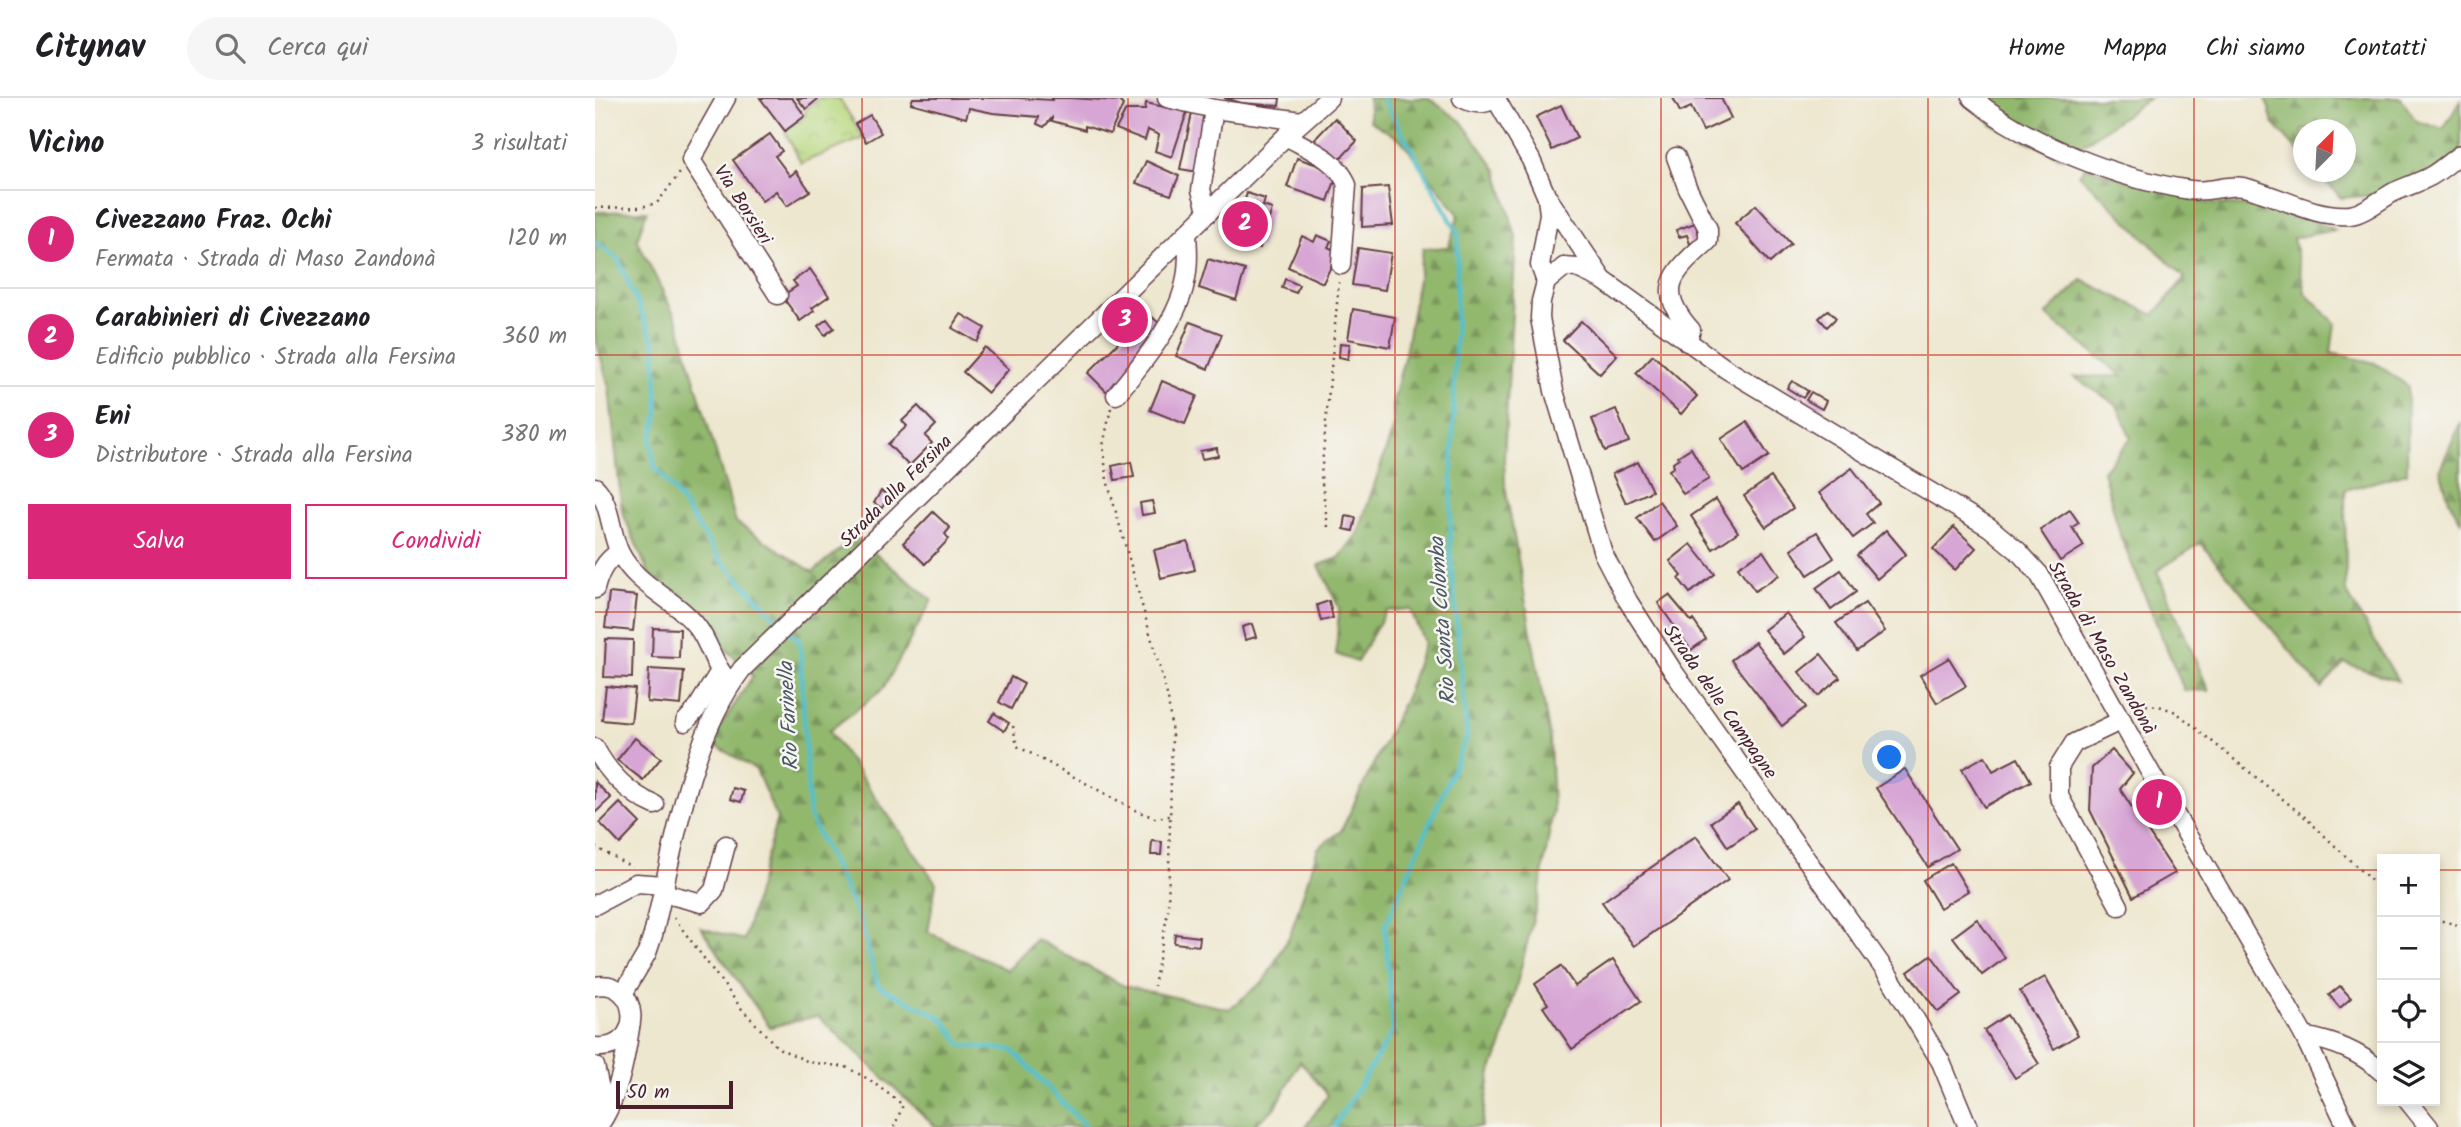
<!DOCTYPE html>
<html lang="it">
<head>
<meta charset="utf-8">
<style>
  body { margin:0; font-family:Kalam,sans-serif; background:#f6f6f6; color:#202124 }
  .controls { position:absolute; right:21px; bottom:21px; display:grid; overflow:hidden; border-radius:0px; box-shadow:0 4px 10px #0003 }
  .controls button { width:63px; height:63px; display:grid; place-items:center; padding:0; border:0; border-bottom:2px solid #e0e0e0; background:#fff; color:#202124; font:35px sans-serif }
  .compass { position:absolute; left:1698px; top:21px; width:63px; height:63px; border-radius:50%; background:#fff; box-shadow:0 4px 10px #0003; rotate:24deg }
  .scale { position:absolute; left:21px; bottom:18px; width:117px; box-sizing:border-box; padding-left:7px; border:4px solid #4a1f2b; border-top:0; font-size:19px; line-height:24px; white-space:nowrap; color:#4a1f2b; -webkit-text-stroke:5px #f6f6f2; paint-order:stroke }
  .you { position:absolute; left:1295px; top:660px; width:24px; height:24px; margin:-18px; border:5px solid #fff; border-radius:50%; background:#1a73e8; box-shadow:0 0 0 10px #1a73e833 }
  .badge { display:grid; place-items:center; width:46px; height:46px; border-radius:50%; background:#db2777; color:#fff; font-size:23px; font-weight:700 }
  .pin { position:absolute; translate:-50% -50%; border:4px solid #fff; box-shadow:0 2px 7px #0006 }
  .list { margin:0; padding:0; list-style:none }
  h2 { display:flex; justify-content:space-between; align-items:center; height:91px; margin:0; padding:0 28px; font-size:30px }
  h2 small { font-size:23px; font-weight:400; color:#757577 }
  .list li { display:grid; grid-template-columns:46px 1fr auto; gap:21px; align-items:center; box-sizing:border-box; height:98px; padding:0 28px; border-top:2px solid #e0e0e0 }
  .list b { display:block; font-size:26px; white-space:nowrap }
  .list p { margin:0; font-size:23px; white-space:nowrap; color:#757577 }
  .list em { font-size:23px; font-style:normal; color:#757577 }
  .actions { display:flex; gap:14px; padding:21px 28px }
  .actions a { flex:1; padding:16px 0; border:2px solid #db2777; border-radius:0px; text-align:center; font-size:24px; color:#db2777 }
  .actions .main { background:#db2777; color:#fff }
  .icon { flex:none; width:38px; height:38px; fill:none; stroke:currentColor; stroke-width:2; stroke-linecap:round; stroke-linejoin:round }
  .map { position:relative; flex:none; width:1866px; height:1029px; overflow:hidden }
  header { display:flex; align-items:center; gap:42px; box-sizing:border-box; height:98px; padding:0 35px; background:#fff; border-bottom:2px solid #e0e0e0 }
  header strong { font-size:33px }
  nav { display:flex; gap:38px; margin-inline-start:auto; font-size:24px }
  .search { width:490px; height:63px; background:#f6f6f6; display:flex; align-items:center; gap:18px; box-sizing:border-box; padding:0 24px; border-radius:38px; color:#757577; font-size:26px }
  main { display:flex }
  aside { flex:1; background:#fff }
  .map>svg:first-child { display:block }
</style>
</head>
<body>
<header>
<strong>Citynav</strong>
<div class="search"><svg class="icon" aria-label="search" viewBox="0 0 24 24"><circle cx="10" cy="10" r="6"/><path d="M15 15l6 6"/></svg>Cerca qui</div>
<nav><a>Home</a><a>Mappa</a><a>Chi siamo</a><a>Contatti</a></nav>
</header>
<main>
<aside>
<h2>Vicino<small>3 risultati</small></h2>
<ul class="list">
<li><span class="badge">1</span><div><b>Civezzano Fraz. Ochi</b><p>Fermata · Strada di Maso Zandonà</p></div><em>120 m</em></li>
<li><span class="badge">2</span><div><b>Carabinieri di Civezzano</b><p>Edificio pubblico · Strada alla Fersina</p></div><em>360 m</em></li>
<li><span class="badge">3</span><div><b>Eni</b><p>Distributore · Strada alla Fersina</p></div><em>380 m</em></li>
</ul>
<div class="actions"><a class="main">Salva</a><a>Condividi</a></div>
</aside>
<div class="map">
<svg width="1866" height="1029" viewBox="0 0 1866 1029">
  <defs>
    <pattern id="forest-firs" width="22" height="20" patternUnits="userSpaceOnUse" patternTransform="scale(1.75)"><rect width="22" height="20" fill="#92b86e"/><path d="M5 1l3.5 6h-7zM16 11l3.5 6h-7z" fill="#79955b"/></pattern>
    <pattern id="park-crowns" width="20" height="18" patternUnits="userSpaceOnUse" patternTransform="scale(1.75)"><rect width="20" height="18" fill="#b8d87f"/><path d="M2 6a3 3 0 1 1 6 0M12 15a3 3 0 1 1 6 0" fill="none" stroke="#a0b96e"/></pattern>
  </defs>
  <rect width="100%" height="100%" fill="#f6f6f2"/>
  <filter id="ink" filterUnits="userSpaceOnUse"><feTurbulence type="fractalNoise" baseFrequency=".0143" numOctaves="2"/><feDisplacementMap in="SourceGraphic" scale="14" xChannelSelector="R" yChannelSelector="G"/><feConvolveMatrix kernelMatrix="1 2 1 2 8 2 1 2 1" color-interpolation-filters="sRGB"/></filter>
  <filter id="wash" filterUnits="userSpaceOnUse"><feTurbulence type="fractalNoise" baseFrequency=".00686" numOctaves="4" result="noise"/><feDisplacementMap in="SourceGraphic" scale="28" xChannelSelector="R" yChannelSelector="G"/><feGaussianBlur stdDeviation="1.57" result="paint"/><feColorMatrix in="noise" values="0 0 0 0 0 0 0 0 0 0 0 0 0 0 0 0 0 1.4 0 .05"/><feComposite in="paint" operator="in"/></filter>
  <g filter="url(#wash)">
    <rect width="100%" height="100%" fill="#eee7cf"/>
    <g fill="url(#forest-firs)" stroke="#6e6c4c" stroke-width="2">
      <path d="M 773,0 L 833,0 L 866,23 L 902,72 L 921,139 L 909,361 L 910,388 L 955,640 L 958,712 L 944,797 L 907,946 L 896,974 L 886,1029 L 710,1029 L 733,997 L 705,963 L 681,1009 L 657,1029 L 341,1029 L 223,918 L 175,929 L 106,830 L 149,842 L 182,720 L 161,672 L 115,644 L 158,578 L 53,474 L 27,413 L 14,289 L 0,238 L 0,114 L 52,113 L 42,142 L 83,224 L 141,424 L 218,474 L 260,439 L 337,502 L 288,591 L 234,633 L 341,785 L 333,834 L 412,872 L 441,841 L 529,888 L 634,911 L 669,883 L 695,837 L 723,750 L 746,733 L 811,599 L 829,544 L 815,511 L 791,513 L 762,564 L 741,556 L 744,510 L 724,467 L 744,460 L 763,435 L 799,328 L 798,304 L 810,256 L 828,151 L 853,149 L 864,117 L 805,41 L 775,23 Z"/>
      <path d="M 1377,0 L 1555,0 L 1468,60 L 1396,26 Z"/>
      <path d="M 1671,0 L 1806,0 L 1821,23 L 1848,31 L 1866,2 L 1866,67 L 1835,92 L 1746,100 L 1722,74 L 1750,74 L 1750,32 L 1708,32 L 1708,59 L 1678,25 Z"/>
      <path d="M 1491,69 L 1610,105 L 1688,111 L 1740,132 L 1698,140 L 1710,194 L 1740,225 L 1736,255 L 1780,265 L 1813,288 L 1812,375 L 1750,392 L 1751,493 L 1803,583 L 1749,565 L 1726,590 L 1606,445 L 1562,473 L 1614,593 L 1589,592 L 1526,440 L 1508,373 L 1536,340 L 1522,307 L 1479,279 L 1527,278 L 1451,217 L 1487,182 L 1559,217 L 1590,180 L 1484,76 Z"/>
      <path d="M 1866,323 L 1866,424 L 1854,402 L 1845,371 Z"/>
    </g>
    <path fill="url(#park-crowns)" stroke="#817c55" stroke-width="2" d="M 224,0 L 244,0 L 269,40 L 206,65 L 190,33 L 210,18 L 211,11 Z"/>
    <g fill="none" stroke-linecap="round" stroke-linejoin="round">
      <g stroke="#53c0cb" stroke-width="4.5">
        <path d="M 0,144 L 23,161 L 60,246 L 63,317 L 56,343 L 59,368 L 78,391 L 123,459 L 186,525"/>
        <path d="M 192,531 L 205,544 L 214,717 L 265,822 L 283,888 L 347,920 L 367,947 L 417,952 L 491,1029"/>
        <path d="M 739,1029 L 798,933 L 790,829 L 872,639 L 855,451 L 863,135 L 788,0"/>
      </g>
    </g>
    <g id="blocks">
      <g fill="#d7a6d4">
        <path d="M 165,0 L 197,0 L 210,18 L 190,33 Z"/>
        <path d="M 202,0 L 224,0 L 211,11 Z"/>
        <path d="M 318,0 L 423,0 L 457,2 L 457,0 L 476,0 L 524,3 L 528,7 L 515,36 L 490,28 L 490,32 L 457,23 L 457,20 L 449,29 L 442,26 L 444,19 L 398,15 L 374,10 L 371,20 L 316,5 Z"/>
        <path d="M 629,0 L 685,0 L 684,8 L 647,5 Z"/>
        <path d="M 1078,0 L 1126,0 L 1136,20 L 1108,33 L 1096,9 L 1085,14 Z"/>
        <path d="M 551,5 L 592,14 L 577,59 L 560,53 L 564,37 L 553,32 L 550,42 L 521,31 L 531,12 L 550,12 Z"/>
        <path d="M 966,7 L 982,40 L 957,52 L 941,19 Z"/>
        <path d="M 597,15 L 610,18 L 603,74 L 585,71 Z"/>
        <path d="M 275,17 L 286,35 L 271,44 L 260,26 Z"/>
        <path d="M 740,20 L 762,43 L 744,62 L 718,43 Z"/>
        <path d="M 175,36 L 187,53 L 180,58 L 195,78 L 201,73 L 215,93 L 192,108 L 181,93 L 167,103 L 138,62 Z"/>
        <path d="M 702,60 L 743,74 L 733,103 L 692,89 Z"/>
        <path d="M 551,63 L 584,78 L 576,97 L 541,85 Z"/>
        <path d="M 793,89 L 798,127 L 767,129 L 768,91 Z"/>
        <path d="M 652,95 L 670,101 L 668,108 L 677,111 L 665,150 L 635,141 L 639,126 L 642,127 Z"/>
        <path d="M 1161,107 L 1196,146 L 1175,165 L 1140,125 Z"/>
        <path d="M 1100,125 L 1106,142 L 1095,146 L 1092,137 L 1084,139 L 1081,132 Z"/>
        <path d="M 722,137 L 736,143 L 733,149 L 743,154 L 728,185 L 693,169 L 707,138 L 719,144 Z"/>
        <path d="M 763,150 L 796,155 L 790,192 L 757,187 Z"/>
        <path d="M 613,161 L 650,172 L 641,202 L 604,190 Z"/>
        <path d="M 215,171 L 234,198 L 217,210 L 219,213 L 205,223 L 187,198 L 202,188 L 198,183 Z"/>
        <path d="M 690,181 L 704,187 L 701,195 L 687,190 Z"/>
        <path d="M 758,211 L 800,219 L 795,249 L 753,241 Z"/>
        <path d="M 1233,212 L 1241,220 L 1232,229 L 1224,220 Z"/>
        <path d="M 553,215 L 567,228 L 514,296 L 493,275 Z"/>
        <path d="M 366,216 L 390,230 L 382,244 L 357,230 Z"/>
        <path d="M 232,221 L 239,230 L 230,237 L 223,228 Z"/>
        <path d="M 986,223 L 1022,257 L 1005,276 L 968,242 Z"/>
        <path d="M 595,224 L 627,236 L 613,271 L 581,258 Z"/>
        <path d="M 745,245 L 755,246 L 753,261 L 744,259 Z"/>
        <path d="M 390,249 L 414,271 L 393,295 L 368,274 Z"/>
        <path d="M 1058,257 L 1102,298 L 1086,316 L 1041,275 Z"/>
        <path d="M 567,283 L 602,298 L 590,326 L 555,312 Z"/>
        <path d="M 1197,283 L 1213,293 L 1208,300 L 1192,290 Z"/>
        <path d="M 1216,294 L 1231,303 L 1227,311 L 1211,302 Z"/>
        <path d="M 323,308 L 341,327 L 330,338 L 337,345 L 314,368 L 293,346 L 312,328 L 307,323 Z"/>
        <path d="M 1021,311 L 1034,344 L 1010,353 L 997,321 Z"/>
        <path d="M 1152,324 L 1174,358 L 1148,375 L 1126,341 Z"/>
        <path d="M 622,350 L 623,358 L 607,361 L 605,353 Z"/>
        <path d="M 1096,350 L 1114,381 L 1088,396 L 1074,372 L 1079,369 L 1078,364 L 1084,360 L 1083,358 Z"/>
        <path d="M 536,364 L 539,379 L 520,382 L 517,368 Z"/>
        <path d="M 1043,364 L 1057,393 L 1031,405 L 1017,376 Z"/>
        <path d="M 1257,370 L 1284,405 L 1271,416 L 1278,425 L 1258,440 L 1224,395 Z"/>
        <path d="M 1176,379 L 1198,410 L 1171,429 L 1149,398 Z"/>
        <path d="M 286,393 L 294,397 L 287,410 L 279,405 Z"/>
        <path d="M 1121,401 L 1143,434 L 1118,451 L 1096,418 Z"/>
        <path d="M 557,403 L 560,415 L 547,417 L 545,405 Z"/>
        <path d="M 1064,403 L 1082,428 L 1060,444 L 1042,420 Z"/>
        <path d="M 1475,412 L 1484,425 L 1477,429 L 1489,448 L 1465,463 L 1445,432 Z"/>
        <path d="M 338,414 L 355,430 L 350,436 L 354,441 L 330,466 L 308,445 Z"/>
        <path d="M 751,418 L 761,420 L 758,433 L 749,431 Z"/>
        <path d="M 1359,429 L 1381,450 L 1360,472 L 1338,451 Z"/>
        <path d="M 1291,432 L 1311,456 L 1282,481 L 1262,457 Z"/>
        <path d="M 1222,434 L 1239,460 L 1213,477 L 1196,451 Z"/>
        <path d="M 593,444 L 600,472 L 566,480 L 559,452 Z"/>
        <path d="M 1096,446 L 1120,476 L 1095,495 L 1084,481 L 1087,478 L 1075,463 Z"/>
        <path d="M 1168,453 L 1184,477 L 1160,493 L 1143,469 Z"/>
        <path d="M 1246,472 L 1261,494 L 1236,512 L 1221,490 Z"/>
        <path d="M 14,495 L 42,498 L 38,533 L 10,530 Z"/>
        <path d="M 1074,497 L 1096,523 L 1098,522 L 1111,541 L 1096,552 L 1063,505 Z"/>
        <path d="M 734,503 L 738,520 L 726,523 L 722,507 Z"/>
        <path d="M 1270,505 L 1290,533 L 1262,553 L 1241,525 Z"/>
        <path d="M 1191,515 L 1210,539 L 1189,556 L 1169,532 Z"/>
        <path d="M 657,526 L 661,539 L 650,542 L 647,529 Z"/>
        <path d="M 58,530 L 85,531 L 84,560 L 57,559 Z"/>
        <path d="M 11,541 L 38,542 L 37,580 L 9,579 Z"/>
        <path d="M 1160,544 L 1211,609 L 1187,628 L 1136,562 Z"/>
        <path d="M 1226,556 L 1245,580 L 1223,598 L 1204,574 Z"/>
        <path d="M 1354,560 L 1371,588 L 1342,605 L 1325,577 Z"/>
        <path d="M 54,571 L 89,573 L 86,607 L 52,604 Z"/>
        <path d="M 416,579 L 429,586 L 416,611 L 404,604 Z"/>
        <path d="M 11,588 L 40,591 L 36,625 L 7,622 Z"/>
        <path d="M 399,615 L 414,625 L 409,633 L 394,623 Z"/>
        <path d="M 40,640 L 66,660 L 48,682 L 22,662 Z"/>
        <path d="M 1517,652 L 1538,675 L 1525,691 L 1580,775 L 1538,799 L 1495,712 L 1497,670 Z"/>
        <path d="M 1390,658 L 1398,673 L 1423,660 L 1436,683 L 1389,709 L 1367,671 Z"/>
        <path d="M 1310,671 L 1362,751 L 1333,769 L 1281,690 Z"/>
        <path d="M 0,684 L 16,700 L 0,715 Z"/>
        <path d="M 138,690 L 149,693 L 146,704 L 135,701 Z"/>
        <path d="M 25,705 L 45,725 L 25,746 L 5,725 Z"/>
        <path d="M 1143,706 L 1160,731 L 1133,749 L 1116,724 Z"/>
        <path d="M 1101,738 L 1133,782 L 1039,848 L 1007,804 Z"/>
        <path d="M 557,743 L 567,744 L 566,757 L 556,757 Z"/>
        <path d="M 1356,765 L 1373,793 L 1345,810 L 1328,782 Z"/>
        <path d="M 1382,821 L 1410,860 L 1387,877 L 1358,839 Z"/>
        <path d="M 580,836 L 605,839 L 604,848 L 579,845 Z"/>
        <path d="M 1336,857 L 1366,897 L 1343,914 L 1313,874 Z"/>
        <path d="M 1018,862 L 1046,903 L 977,951 L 948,909 L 953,906 L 940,886 L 966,868 L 980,888 Z"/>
        <path d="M 1450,879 L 1483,937 L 1459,951 L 1425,893 Z"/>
        <path d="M 1745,888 L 1756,900 L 1745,910 L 1734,897 Z"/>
        <path d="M 1412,917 L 1444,966 L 1420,980 L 1389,932 Z"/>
      </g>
    </g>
  </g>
  <g filter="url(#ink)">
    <use href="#blocks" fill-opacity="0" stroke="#633d44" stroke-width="2"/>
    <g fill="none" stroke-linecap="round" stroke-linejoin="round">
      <g stroke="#633d44" stroke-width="21">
        <g id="minor">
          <path d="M 131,0 L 96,62 L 183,197"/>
          <path d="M 572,0 L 619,11 L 707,23"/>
          <path d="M 867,0 C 880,7 889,7 902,0"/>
          <path d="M 1377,0 C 1433,46 1523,81 1595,92 C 1613,95 1634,86 1648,89 C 1683,97 1718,120 1755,117 C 1768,116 1785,102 1797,95 C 1809,89 1823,85 1836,78 C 1846,72 1856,63 1866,56"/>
          <path d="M 901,1 L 936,62 L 951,97 L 1008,182"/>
          <path d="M 691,38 C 713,51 744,62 752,87 L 746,167"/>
          <path d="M 1081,59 L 1092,89 L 1113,131 L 1113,143 C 1078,175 1059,190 1096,232 L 1092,244"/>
          <path d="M 613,115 L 606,92 L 619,11"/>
          <path d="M 969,169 L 982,170 L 1008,182 L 1131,271 L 1394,429 L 1423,453 L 1444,476 L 1554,672 L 1685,895 L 1709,938 L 1752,1029"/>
          <path d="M 969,169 L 951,184 L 946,203 L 945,220 L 959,293 L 1008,455 L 1033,503 L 1078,573 L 1294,878 L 1346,964 L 1373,1029"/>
          <path d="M 951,184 L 945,167 L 954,116 L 952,100"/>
          <path d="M 521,297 C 546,267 582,224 590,185 C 594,168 593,152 592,135"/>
          <path d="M 0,389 C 16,404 15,435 25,455 C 42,489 81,500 103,530 C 116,547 119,572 137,585"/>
          <path d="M 0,491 C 4,475 10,463 24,454"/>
          <path d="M 90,624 L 101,612 L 125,573"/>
          <path d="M 0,650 C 13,675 34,696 60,707"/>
          <path d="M 68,795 L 107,805 L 119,792 L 131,747"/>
          <path d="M 0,807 L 41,785 L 70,787"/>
          <path d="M 1524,808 L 1464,698 L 1464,669 L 1479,645 L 1527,622"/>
          <path d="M 0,888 C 45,879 52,953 0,949"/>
          <path d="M 28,896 L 52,855 L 58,837 C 79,752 93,642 147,571 L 691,38 L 734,0"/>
          <path d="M 1709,938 C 1739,944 1764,953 1787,974"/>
          <path d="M 0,968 L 5,991 L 1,1023"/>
          <path d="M 1813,1003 L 1834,1029"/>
          <path d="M 3,1029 C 23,1001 30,963 35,930"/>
        </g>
      </g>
      <g stroke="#633d44" stroke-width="2.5" stroke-dasharray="2 5" stroke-linecap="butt">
        <path d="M 0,110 L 46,109 L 62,105 L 85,75"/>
        <path d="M 516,310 L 508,348 L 512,382 L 573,600 L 577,637 L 573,813 L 559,888"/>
        <path d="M 733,429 L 726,378 L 744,184"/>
        <path d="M 1537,606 L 1564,608 L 1581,614 L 1711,720 L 1787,793"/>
        <path d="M 418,628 L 422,648 L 542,713 L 560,720 L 575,718"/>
        <path d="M 0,749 L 37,769"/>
        <path d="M 79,820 L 146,910 L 183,950 L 214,964 L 251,969 L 275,982 L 308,1007 L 299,1029"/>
        <path d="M 1840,821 L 1866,828"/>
      </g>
      <use href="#minor" stroke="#fff" stroke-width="18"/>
    </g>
  </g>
  <path fill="none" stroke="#c8321e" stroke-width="2" stroke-opacity="0.55" d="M 267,0 L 267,1029M 533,0 L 533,1029M 800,0 L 800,1029M 1066,0 L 1066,1029M 1333,0 L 1333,1029M 1599,0 L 1599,1029M 0,257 L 1866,257M 0,514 L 1866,514M 0,772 L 1787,772M 1840,772 L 1866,772"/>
  <g text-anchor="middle" stroke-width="5" stroke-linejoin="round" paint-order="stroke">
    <g font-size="19" fill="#4a1f2b" stroke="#f6f6f2">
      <text transform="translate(149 106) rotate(57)" y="7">Via Borsieri</text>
      <text transform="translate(300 392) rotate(-45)" y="7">Strada alla Fersina</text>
      <text transform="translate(1508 549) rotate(60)" y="7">Strada di Maso Zandonà</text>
      <text transform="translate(1126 603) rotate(55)" y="7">Strada delle Campagne</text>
    </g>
    <g font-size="21" font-style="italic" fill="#4d5763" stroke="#f6f6f2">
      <text transform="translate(847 523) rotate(-94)" y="7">Rio Santa Colomba</text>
      <text transform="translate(193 618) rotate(-93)" y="7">Rio Farinella</text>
    </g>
  </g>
</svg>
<div class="controls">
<button>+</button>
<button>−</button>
<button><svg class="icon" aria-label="locate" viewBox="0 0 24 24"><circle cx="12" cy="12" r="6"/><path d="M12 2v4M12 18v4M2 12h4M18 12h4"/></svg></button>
<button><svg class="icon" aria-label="layers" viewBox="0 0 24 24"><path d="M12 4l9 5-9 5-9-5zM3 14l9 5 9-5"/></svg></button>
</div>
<svg class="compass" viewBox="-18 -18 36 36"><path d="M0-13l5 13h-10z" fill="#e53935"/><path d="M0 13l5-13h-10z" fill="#757577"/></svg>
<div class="scale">50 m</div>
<div class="you"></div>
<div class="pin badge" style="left:1564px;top:704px">1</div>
<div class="pin badge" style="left:650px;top:126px">2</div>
<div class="pin badge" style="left:530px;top:222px">3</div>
</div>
</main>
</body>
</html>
